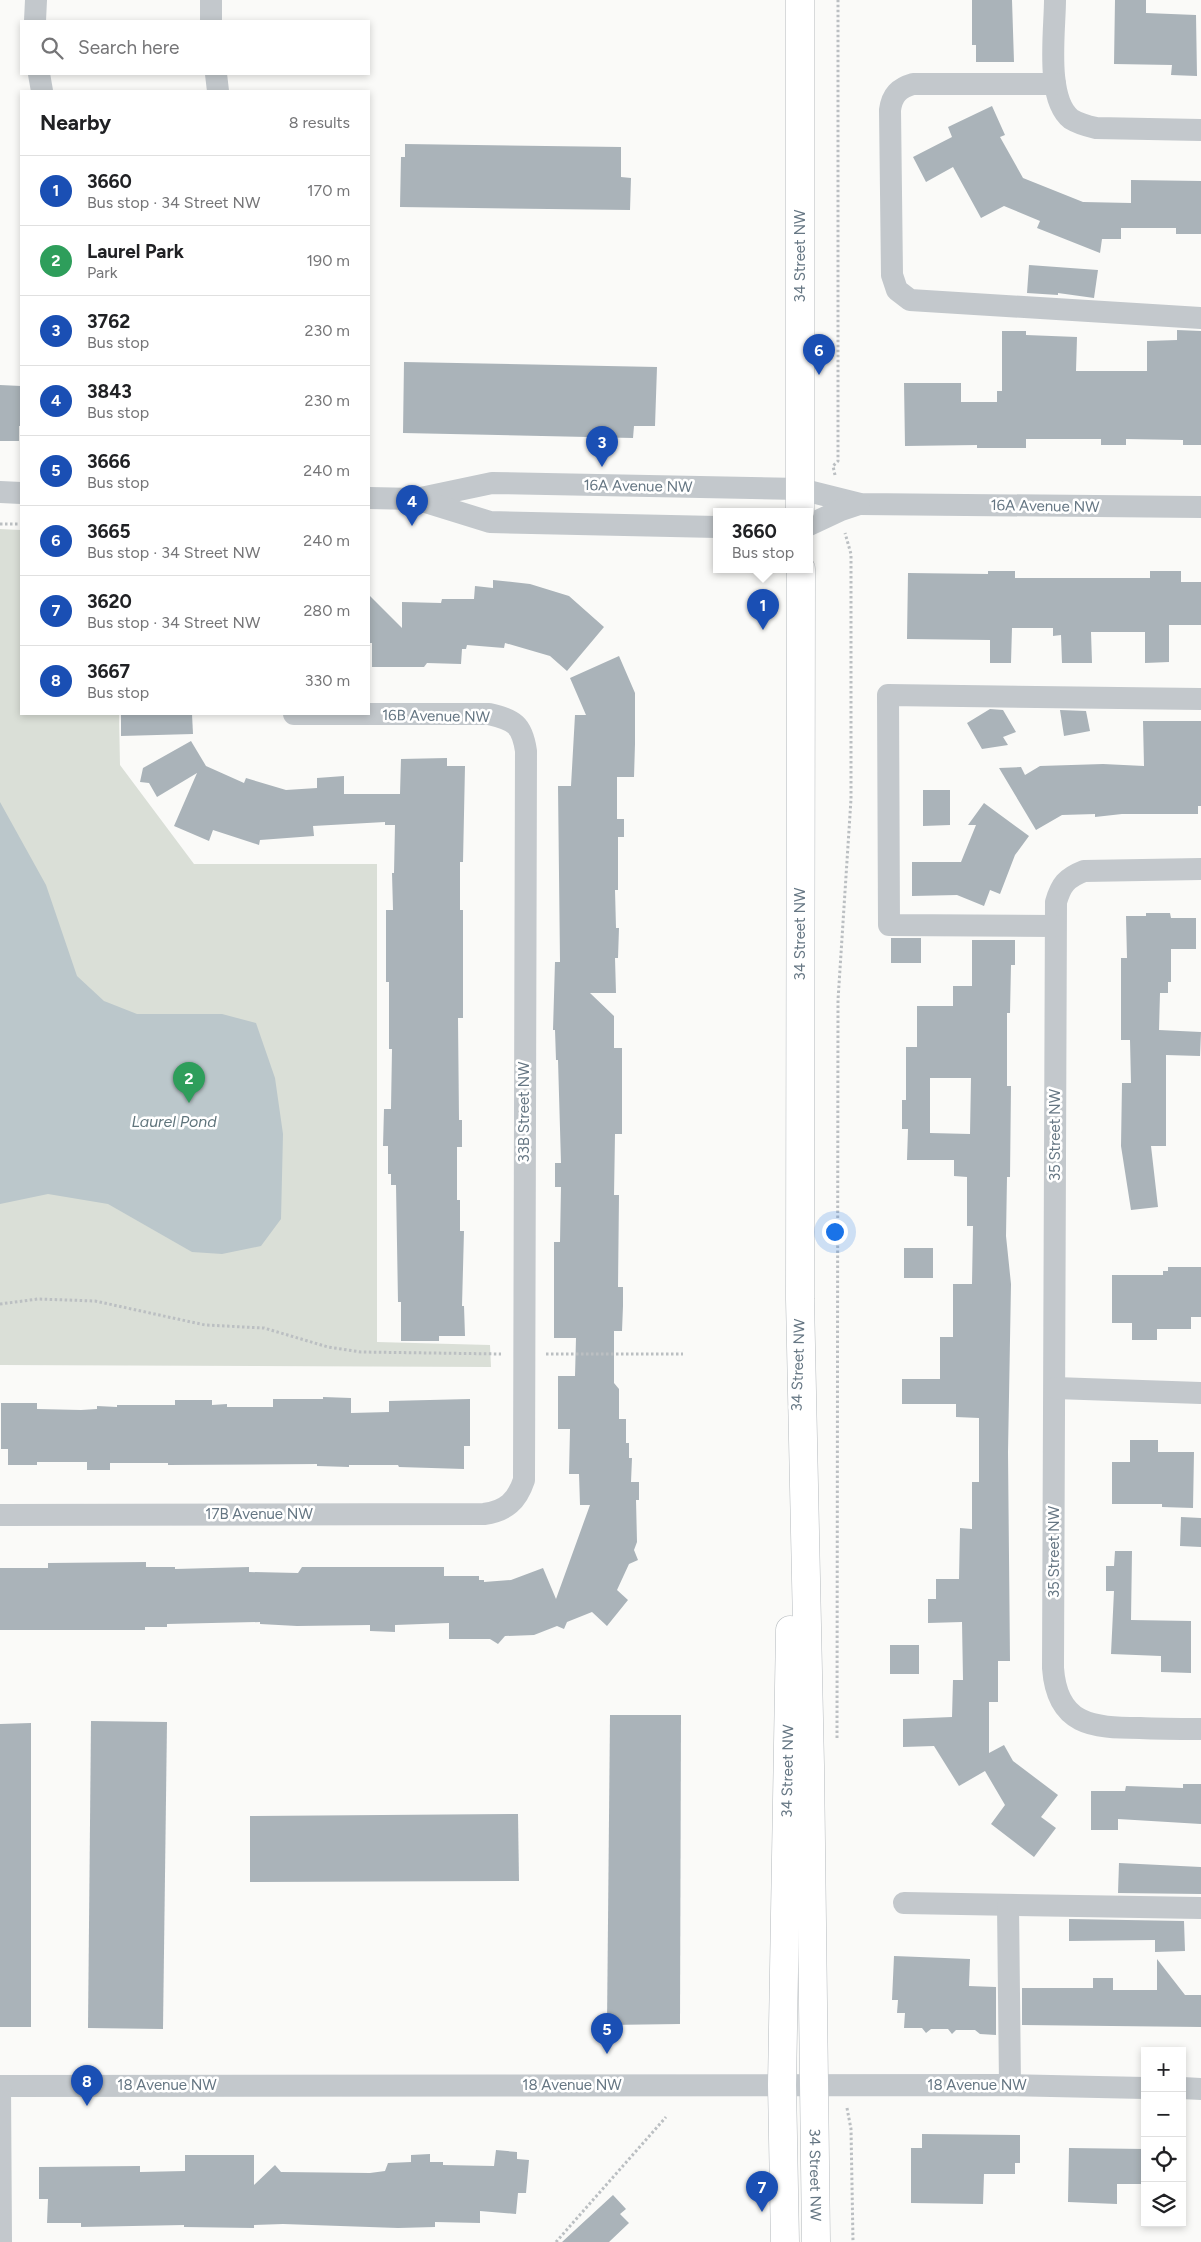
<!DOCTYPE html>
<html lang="en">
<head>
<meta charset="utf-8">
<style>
  body { margin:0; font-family:Figtree,sans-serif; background:#f6f6f6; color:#202124 }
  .controls { position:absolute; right:15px; bottom:15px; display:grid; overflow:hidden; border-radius:0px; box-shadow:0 2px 8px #0003 }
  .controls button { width:45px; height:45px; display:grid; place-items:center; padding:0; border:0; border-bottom:1px solid #e0e0e0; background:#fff; color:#202124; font:25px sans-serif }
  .you { position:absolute; left:834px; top:1231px; width:18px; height:18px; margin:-12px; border:4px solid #fff; border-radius:50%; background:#1a73e8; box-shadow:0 0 0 8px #1a73e833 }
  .badge { display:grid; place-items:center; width:32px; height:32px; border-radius:50%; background:#1a73e8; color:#fff; font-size:16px; font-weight:700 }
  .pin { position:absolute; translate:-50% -41px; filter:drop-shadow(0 1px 2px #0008) }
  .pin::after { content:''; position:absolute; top:26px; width:18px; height:15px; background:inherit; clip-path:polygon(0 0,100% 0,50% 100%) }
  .popup { position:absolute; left:713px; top:508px; width:100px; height:65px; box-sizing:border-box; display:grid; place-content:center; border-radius:0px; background:#fff; filter:drop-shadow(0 1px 4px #0005); font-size:16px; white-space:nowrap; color:#757577 }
  .popup b { font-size:19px; color:#202124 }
  .popup::after { content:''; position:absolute; left:50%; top:100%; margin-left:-10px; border:10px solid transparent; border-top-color:#fff }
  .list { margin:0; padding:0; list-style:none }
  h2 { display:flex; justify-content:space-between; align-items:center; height:65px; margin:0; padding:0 20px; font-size:21px }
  h2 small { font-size:16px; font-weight:400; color:#757577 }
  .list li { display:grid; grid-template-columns:32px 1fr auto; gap:15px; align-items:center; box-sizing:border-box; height:70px; padding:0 20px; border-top:1px solid #e0e0e0 }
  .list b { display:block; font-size:19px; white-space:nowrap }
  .list p { margin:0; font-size:16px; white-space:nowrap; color:#757577 }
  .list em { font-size:16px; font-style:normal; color:#757577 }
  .icon { flex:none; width:28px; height:28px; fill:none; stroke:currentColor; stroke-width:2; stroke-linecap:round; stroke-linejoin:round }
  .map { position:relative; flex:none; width:1201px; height:2242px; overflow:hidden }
  .search { position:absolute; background:#fff; box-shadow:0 2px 8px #0003; left:20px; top:20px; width:350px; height:55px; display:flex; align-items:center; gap:12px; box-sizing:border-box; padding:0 18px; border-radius:0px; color:#757577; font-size:19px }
  .panel { position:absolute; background:#fff; box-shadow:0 2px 8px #0003; left:20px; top:90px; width:350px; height:625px; border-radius:0px }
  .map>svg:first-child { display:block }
</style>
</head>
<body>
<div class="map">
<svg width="1201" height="2242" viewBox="0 0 1201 2242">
  <rect width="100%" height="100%" fill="#fafaf8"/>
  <path fill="#dadfd7" d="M 0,529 L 21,530 L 21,714 L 119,714 L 120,765 L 194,864 L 377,864 L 377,1342 L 490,1345 L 491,1367 L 0,1365 Z"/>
  <path fill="#bbc7cb" d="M 0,802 L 46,885 L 77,976 L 104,1001 L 137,1014 L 222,1014 L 256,1023 L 275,1078 L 283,1134 L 281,1219 L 261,1246 L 222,1254 L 192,1252 L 108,1204 L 48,1194 L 0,1204 Z"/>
  <g fill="#aab3b9" fill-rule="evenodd">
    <path d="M 972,0 L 1012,0 L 1014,62 L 976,62 L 976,45 L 972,45 Z"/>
    <path d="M 1115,0 L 1146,0 L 1146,13 L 1196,15 L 1197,76 L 1171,75 L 1172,65 L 1114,64 Z"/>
    <path d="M 992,106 L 1005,135 L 1000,137 L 1023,178 L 1083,202 L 1131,203 L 1131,180 L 1201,181 L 1201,234 L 1176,234 L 1176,228 L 1121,228 L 1121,239 L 1102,239 L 1100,253 L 1037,228 L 1040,221 L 1004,206 L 981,218 L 953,167 L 926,182 L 913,157 L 952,137 L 948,127 Z"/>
    <path d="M 405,144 L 621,147 L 621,177 L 631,178 L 630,210 L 400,207 L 401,157 L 405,157 Z"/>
    <path d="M 1029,265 L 1098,270 L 1094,298 L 1058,293 L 1058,295 L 1027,293 Z"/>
    <path d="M 1177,330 L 1201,331 L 1201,445 L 1183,445 L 1183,440 L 1126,439 L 1126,445 L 1101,445 L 1101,439 L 1026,439 L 1026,448 L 977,448 L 977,445 L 905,446 L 904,383 L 961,383 L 961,402 L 997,402 L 997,391 L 1002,391 L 1002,331 L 1026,331 L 1026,335 L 1077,337 L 1076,371 L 1147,371 L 1147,341 L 1177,340 Z"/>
    <path d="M 404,362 L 657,367 L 655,426 L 634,426 L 633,438 L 403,433 Z"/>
    <path d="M 0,385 L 21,386 L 21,426 L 19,426 L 19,441 L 0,441 Z"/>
    <path d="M 988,571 L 1015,571 L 1015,578 L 1150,578 L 1150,571 L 1181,571 L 1181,582 L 1201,582 L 1201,625 L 1169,625 L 1169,662 L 1145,663 L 1145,632 L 1091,632 L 1092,663 L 1062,663 L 1061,635 L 1053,636 L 1053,628 L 1012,628 L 1011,663 L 990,663 L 990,640 L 907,639 L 908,573 L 988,574 Z"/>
    <path d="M 493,580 L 530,584 L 569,596 L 604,627 L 567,671 L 550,656 L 505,643 L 504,648 L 467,645 L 466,649 L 462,649 L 461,664 L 427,663 L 424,667 L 372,667 L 372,643 L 369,643 L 369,595 L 402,628 L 402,602 L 441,603 L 442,599 L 474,599 L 475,586 L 493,588 Z"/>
    <path d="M 619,656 L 635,693 L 635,744 L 634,777 L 617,777 L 617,819 L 624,819 L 624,837 L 618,837 L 618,890 L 615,890 L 616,928 L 619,928 L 618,958 L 615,958 L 616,993 L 590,993 L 614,1016 L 614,1048 L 622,1048 L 622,1134 L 615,1134 L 614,1195 L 619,1195 L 618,1287 L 623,1287 L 623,1306 L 622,1331 L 614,1331 L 614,1383 L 619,1389 L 619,1419 L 626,1419 L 626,1443 L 629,1443 L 629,1458 L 632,1458 L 631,1482 L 639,1482 L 639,1500 L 636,1500 L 637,1542 L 634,1550 L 638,1560 L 629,1564 L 617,1590 L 628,1600 L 607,1626 L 592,1612 L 567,1622 L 564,1629 L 557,1626 L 534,1635 L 505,1636 L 498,1644 L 490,1639 L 449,1639 L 449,1623 L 395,1625 L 395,1632 L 370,1631 L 370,1625 L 297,1626 L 260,1624 L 260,1622 L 167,1624 L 167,1627 L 145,1627 L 145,1630 L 0,1630 L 0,1568 L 48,1568 L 48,1563 L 146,1562 L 146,1567 L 175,1567 L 175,1569 L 249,1567 L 249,1572 L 298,1573 L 302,1567 L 444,1567 L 444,1576 L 479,1576 L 479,1580 L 484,1580 L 484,1582 L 511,1580 L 543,1568 L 556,1599 L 590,1505 L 580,1505 L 579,1474 L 569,1474 L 570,1429 L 558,1429 L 558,1376 L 575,1376 L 576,1338 L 554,1338 L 554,1242 L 560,1242 L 561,1187 L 555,1187 L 555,1163 L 561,1163 L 558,1060 L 556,1060 L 555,1030 L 553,1030 L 555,962 L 560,962 L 558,786 L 571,786 L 575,715 L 586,715 L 570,678 Z"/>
    <path d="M 990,709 L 1003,710 L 1016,732 L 1003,737 L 1008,745 L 982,749 L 967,723 Z"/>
    <path d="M 1060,710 L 1086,711 L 1090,731 L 1064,736 Z"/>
    <path d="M 121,714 L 192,714 L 193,734 L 121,736 Z"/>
    <path d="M 1143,721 L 1201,721 L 1201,806 L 1198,806 L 1198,814 L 1122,814 L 1095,817 L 1095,814 L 1062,815 L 1036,830 L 999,768 L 1021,767 L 1025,775 L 1040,766 L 1103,764 L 1144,766 Z"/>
    <path d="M 191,741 L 206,766 L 244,783 L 246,778 L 286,790 L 317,788 L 317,778 L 344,776 L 344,794 L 400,794 L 401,759 L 447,758 L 447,766 L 465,766 L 463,862 L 460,862 L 460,910 L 463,910 L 463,1018 L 458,1018 L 459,1120 L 462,1120 L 462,1147 L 457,1147 L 457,1200 L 460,1200 L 460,1231 L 464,1231 L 462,1306 L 464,1306 L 465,1336 L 439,1336 L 439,1341 L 401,1341 L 401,1302 L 398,1302 L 396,1185 L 391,1185 L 391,1174 L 388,1174 L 388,1146 L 383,1146 L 384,1109 L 391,1109 L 392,1049 L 389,1049 L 389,982 L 386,982 L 386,910 L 393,910 L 392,873 L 394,873 L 395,825 L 385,825 L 385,822 L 313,826 L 314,836 L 260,840 L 259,845 L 213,830 L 209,841 L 174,826 L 197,773 L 157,797 L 149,783 L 140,782 L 143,768 Z"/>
    <path d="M 923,790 L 950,790 L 950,825 L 923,826 Z"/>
    <path d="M 984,803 L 1029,836 L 1015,855 L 1000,894 L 990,890 L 984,906 L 957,895 L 912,896 L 912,862 L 961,862 L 976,825 L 968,825 Z"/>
    <path d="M 1146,913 L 1170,913 L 1171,918 L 1196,918 L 1196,949 L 1171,949 L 1171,982 L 1168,982 L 1168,993 L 1160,993 L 1159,1030 L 1201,1032 L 1200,1056 L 1166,1055 L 1166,1146 L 1151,1146 L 1158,1207 L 1131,1210 L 1121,1146 L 1122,1083 L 1131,1083 L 1130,1040 L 1121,1040 L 1121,958 L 1127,958 L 1126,916 L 1146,916 Z"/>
    <rect x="891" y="938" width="30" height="25"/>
    <path d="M 972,940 L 1015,940 L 1015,965 L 1011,965 L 1010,1013 L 1007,1013 L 1007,1086 L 1011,1086 L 1010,1177 L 1007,1177 L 1006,1236 L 1011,1284 L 1008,1452 L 1010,1661 L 998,1661 L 998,1702 L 989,1702 L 989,1753 L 1004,1745 L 1013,1761 L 1058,1795 L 1041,1817 L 1056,1828 L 1034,1857 L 991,1824 L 1005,1805 L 985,1771 L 959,1786 L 934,1746 L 903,1747 L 903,1719 L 952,1717 L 953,1680 L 963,1680 L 962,1622 L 928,1623 L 928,1599 L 936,1599 L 936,1579 L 959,1579 L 960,1528 L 972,1529 L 972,1482 L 979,1482 L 979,1418 L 956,1417 L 956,1404 L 902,1404 L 902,1379 L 940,1379 L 940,1337 L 953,1337 L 953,1284 L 972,1284 L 973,1226 L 967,1226 L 967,1177 L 954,1176 L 954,1160 L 907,1160 L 908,1129 L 902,1129 L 902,1100 L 906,1100 L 906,1047 L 917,1047 L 917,1006 L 953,1006 L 953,986 L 972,986 ZM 930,1078 L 971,1078 L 970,1134 L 930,1133 Z"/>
    <rect x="904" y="1248" width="29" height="30"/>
    <path d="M 1168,1267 L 1201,1267 L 1201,1317 L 1191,1317 L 1191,1329 L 1157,1329 L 1157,1340 L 1132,1340 L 1132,1323 L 1112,1323 L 1112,1275 L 1163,1275 L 1163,1271 L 1168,1271 Z"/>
    <path d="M 323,1397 L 351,1398 L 351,1413 L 389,1412 L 389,1401 L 470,1399 L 470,1446 L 464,1446 L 464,1469 L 399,1467 L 398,1465 L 349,1465 L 349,1467 L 317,1466 L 317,1464 L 168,1465 L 168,1463 L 110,1463 L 110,1470 L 87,1470 L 87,1462 L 37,1462 L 37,1465 L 8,1465 L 8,1449 L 1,1449 L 1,1403 L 37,1403 L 37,1409 L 81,1410 L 97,1409 L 97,1406 L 117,1407 L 117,1405 L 175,1405 L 175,1400 L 212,1400 L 212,1405 L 227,1404 L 227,1407 L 273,1407 L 273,1399 L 323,1399 Z"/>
    <path d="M 1130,1440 L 1158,1440 L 1158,1452 L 1194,1452 L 1193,1508 L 1162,1507 L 1162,1504 L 1112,1504 L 1112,1462 L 1130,1462 Z"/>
    <path d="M 1181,1517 L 1201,1518 L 1201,1547 L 1180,1546 Z"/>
    <path d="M 1115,1551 L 1132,1551 L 1131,1620 L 1191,1621 L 1191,1673 L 1161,1672 L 1161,1656 L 1111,1654 L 1114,1591 L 1106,1591 L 1106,1566 L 1114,1566 Z"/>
    <rect x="890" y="1645" width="29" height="29"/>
    <path d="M 610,1715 L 681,1715 L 680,2024 L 607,2025 Z"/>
    <path d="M 91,1721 L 167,1722 L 163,2029 L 88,2028 Z"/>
    <path d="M 31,1723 L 31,2027 L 0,2027 L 0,1724 Z"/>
    <path d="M 1183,1784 L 1201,1784 L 1201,1824 L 1118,1819 L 1118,1830 L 1091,1830 L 1091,1791 L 1125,1791 L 1126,1786 L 1183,1788 Z"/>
    <path d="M 518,1814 L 519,1881 L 250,1882 L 250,1816 Z"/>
    <path d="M 1119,1863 L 1201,1867 L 1201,1894 L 1118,1893 Z"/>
    <path d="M 1069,1919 L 1184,1921 L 1185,1951 L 1155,1952 L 1155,1940 L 1069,1941 Z"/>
    <path d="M 894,1956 L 970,1959 L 969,1986 L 996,1987 L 996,2035 L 980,2034 L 975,2030 L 956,2030 L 952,2034 L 948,2029 L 931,2029 L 926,2033 L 922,2028 L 904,2028 L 905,2013 L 897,2013 L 898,2000 L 892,2000 Z"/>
    <path d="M 1157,1959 L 1185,1995 L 1201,1995 L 1201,2027 L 1022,2025 L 1022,1988 L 1093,1988 L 1093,1978 L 1113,1978 L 1113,1990 L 1157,1990 Z"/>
    <path d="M 922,2134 L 1020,2135 L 1020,2163 L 1015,2163 L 1015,2174 L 984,2174 L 983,2204 L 911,2203 L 911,2148 L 922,2148 Z"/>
    <path d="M 1069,2148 L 1145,2149 L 1145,2184 L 1117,2184 L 1117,2204 L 1068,2202 Z"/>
    <path d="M 496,2150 L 517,2152 L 517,2159 L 529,2160 L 526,2193 L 518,2193 L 516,2214 L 480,2211 L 480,2223 L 435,2222 L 435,2227 L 398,2228 L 283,2224 L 254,2225 L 254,2228 L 184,2227 L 184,2225 L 81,2227 L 81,2223 L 47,2223 L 48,2199 L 39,2199 L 39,2167 L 140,2166 L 140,2172 L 185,2171 L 185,2155 L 254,2155 L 254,2185 L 275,2165 L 281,2172 L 370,2173 L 385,2171 L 388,2163 L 411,2162 L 411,2155 L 430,2154 L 430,2162 L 443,2162 L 443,2165 L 494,2166 Z"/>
    <path d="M 613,2195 L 626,2209 L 620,2214 L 629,2223 L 609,2242 L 562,2242 Z"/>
  </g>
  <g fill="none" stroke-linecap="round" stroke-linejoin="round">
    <g stroke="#b5babe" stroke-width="29">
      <g id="major">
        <path d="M 800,0 L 800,511"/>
        <path id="s1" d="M 801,569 L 800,1299 L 810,1765 L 816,2242"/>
        <path id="s2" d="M 785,2242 L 782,2085 L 790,1630"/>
      </g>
    </g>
    <g stroke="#bbbfc2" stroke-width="3" stroke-dasharray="2.5 2.5" stroke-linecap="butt">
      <path d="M 835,475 L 833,466 L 838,461 L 838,0"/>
      <path d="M 0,524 L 21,524"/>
      <path d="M 0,1304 L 38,1299 L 95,1301 L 205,1325 L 264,1328 L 328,1347 L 361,1352 L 501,1354"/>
      <path d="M 546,1354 L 683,1354"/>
      <path d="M 837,1738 L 838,1000 L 851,799 L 851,554 L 845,533"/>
      <path d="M 847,2108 L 851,2129 L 853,2242"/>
      <path d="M 556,2242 L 666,2117"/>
    </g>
    <g stroke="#c3c8cc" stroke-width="22">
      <path d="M 211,0 L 211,21"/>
      <path d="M 1055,0 C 1055,31 1045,98 1071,119 C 1079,124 1087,126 1096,128 L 1201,130"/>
      <path d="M 35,21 L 36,0"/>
      <path d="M 39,74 L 42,91"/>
      <path d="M 216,74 L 218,91"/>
      <path d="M 1055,84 L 913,84 C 899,88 892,95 890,110 L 892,275 L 897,290 L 910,300 L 1201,318"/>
      <path d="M 0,492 L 21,493"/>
      <path d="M 369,498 L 416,499 L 492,483 L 800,489 L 860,504 L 1201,507"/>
      <path d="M 419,500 L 490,522 L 717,527"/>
      <path d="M 809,525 L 841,510 L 859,504"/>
      <path d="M 1201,869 L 1084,871 C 1066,878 1061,885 1056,902 L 1053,1668 C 1057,1725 1092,1728 1140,1728 C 1160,1729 1181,1729 1201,1729"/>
      <path d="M 1055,926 L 889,925 L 888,695 L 1201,699"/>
      <path d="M 1055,1388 L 1201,1393"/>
      <path d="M 0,1515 L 484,1514 C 506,1511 517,1501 524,1480 L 526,751 C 522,724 514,720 489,714 L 294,714"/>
      <path d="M 904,1903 L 1201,1908"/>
      <path d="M 1008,1905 L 1010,2085"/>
      <path d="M 0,2086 L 1010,2085 L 1145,2088"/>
      <path d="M 0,2086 L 1,2242"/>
      <path d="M 1182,2088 L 1201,2089"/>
    </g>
    <use href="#major" stroke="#fff" stroke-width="28"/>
  </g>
  <g text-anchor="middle" stroke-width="5" stroke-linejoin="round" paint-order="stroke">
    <g font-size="15" fill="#657683" stroke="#fff">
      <text transform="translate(800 256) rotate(-90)" y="5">34 Street NW</text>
      <text transform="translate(638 486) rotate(1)" y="5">16A Avenue NW</text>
      <text transform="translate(1045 506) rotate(1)" y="5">16A Avenue NW</text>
      <text transform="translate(436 716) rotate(1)" y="5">16B Avenue NW</text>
      <text transform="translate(800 934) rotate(-90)" y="5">34 Street NW</text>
      <text transform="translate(524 1112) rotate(-90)" y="5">33B Street NW</text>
      <text transform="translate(1055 1135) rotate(-90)" y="5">35 Street NW</text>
      <text transform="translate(798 1365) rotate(-88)" y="5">34 Street NW</text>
      <text x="259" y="1519">17B Avenue NW</text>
      <text transform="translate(1054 1552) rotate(-90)" y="5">35 Street NW</text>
      <text dy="5" stroke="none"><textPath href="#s2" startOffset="471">34 Street NW</textPath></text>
      <text x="167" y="2090">18 Avenue NW</text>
      <text x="572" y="2090">18 Avenue NW</text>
      <text x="977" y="2090">18 Avenue NW</text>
      <text dy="5" stroke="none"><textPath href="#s1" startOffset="1606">34 Street NW</textPath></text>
    </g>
    <g font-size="16" font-style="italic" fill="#60757c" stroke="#fff">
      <text x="174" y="1127">Laurel Pond</text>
    </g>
  </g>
</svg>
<div class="controls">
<button>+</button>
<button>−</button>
<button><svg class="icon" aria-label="locate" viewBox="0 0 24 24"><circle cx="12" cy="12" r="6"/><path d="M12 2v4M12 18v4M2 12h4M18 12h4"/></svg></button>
<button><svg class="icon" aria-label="layers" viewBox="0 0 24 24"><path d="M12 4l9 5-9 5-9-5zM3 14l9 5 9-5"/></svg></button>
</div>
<div class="you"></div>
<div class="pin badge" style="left:763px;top:630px;background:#1a4fb4">1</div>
<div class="popup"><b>3660</b>Bus stop</div>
<div class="pin badge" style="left:189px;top:1103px;background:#2e9e5b">2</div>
<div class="pin badge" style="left:602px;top:467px;background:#1a4fb4">3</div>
<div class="pin badge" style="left:412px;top:526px;background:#1a4fb4">4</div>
<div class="pin badge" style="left:607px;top:2054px;background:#1a4fb4">5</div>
<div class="pin badge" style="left:819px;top:375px;background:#1a4fb4">6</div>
<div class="pin badge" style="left:762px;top:2212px;background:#1a4fb4">7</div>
<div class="pin badge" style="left:87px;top:2106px;background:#1a4fb4">8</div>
<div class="search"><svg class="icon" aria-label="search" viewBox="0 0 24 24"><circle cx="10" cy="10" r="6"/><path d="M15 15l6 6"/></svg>Search here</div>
<section class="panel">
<h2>Nearby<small>8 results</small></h2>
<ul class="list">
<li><span class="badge" style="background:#1a4fb4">1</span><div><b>3660</b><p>Bus stop · 34 Street NW</p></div><em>170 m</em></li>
<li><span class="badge" style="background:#2e9e5b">2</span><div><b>Laurel Park</b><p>Park</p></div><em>190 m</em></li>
<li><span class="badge" style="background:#1a4fb4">3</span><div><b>3762</b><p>Bus stop</p></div><em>230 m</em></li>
<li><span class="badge" style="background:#1a4fb4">4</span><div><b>3843</b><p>Bus stop</p></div><em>230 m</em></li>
<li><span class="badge" style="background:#1a4fb4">5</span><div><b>3666</b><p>Bus stop</p></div><em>240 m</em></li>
<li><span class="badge" style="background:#1a4fb4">6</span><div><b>3665</b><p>Bus stop · 34 Street NW</p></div><em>240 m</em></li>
<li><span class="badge" style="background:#1a4fb4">7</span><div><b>3620</b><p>Bus stop · 34 Street NW</p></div><em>280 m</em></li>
<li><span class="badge" style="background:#1a4fb4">8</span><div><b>3667</b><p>Bus stop</p></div><em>330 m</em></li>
</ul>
</section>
</div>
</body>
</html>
